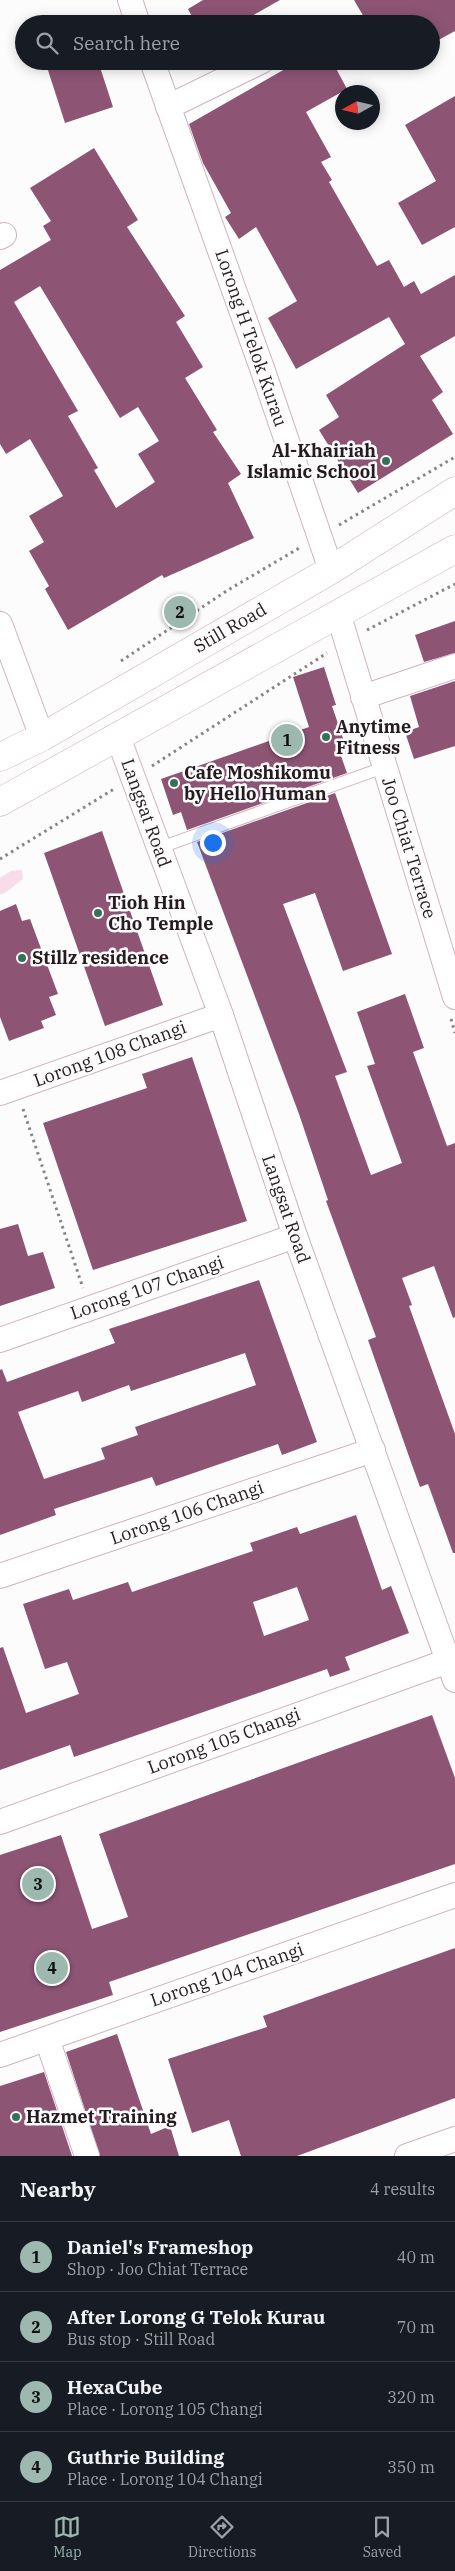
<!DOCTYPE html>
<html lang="en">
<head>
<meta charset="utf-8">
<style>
  body { margin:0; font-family:"IBM Plex Serif",serif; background:#20242c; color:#f1f3f6 }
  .compass { position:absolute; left:335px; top:85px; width:45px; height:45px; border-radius:50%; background:#171b24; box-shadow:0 2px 12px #0003; rotate:262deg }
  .you { position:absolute; left:212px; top:842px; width:18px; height:18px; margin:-12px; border:4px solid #fff; border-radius:50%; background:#1a73e8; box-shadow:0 0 0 8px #1a73e833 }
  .badge { display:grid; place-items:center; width:32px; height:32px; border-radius:50%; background:#9db8af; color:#111; font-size:16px; font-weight:700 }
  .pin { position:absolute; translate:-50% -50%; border:2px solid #fff; box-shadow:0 1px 5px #0006 }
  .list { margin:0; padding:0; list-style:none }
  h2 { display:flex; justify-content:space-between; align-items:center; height:65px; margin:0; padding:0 20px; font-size:21px }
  h2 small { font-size:16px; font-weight:400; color:#9ea1a6 }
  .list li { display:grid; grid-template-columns:32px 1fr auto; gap:15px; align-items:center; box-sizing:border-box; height:70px; padding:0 20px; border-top:1px solid #363941 }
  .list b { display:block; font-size:19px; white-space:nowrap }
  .list p { margin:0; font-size:16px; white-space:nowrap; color:#9ea1a6 }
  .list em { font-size:16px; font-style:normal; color:#9ea1a6 }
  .icon { flex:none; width:28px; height:28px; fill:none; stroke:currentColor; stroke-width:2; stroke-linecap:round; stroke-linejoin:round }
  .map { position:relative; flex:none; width:455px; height:2156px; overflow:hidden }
  .search { position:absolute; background:#171b24; box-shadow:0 2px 12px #0003; left:15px; right:15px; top:15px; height:55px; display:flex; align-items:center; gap:12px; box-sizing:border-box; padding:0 18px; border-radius:28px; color:#9ea1a6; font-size:19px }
  .sheet { height:345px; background:#171b24 }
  nav { display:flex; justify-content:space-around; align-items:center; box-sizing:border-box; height:70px; border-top:1px solid #363941; background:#171b24; font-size:14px; color:#9ea1a6 }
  nav a { display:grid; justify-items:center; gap:2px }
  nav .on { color:#9db8af }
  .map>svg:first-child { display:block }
</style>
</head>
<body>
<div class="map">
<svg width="455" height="2156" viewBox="0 0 455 2156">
  <rect width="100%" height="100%" fill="#fcfcfc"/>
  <path fill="#f7dce9" d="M 22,870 L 23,879 C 14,885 10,891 0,895 L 0,878 L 11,871 Z"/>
  <g fill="#8d5474" fill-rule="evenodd">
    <path d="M 203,0 L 280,0 L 238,24 L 196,24 L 188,9 Z"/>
    <path d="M 354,0 L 455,0 L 455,31 L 431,44 L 431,24 L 368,24 Z"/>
    <path d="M 45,61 L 98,61 L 113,107 L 65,123 Z"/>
    <path d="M 299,61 L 332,61 L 347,89 L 306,112 L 331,157 L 321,162 L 332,180 L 329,182 L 377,266 L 389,260 L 404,287 L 414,281 L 421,294 L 455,275 L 455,336 L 420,356 L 443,392 L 432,400 L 453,434 L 358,493 L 319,430 L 339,417 L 326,395 L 405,344 L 389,317 L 296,369 L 268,318 L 297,301 L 256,227 L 239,239 L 225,217 L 231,213 L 203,163 L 189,124 Z"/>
    <path d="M 455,96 L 455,227 L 422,245 L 398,203 L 436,181 L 405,125 Z"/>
    <path d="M 94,148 L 138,220 L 127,227 L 185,316 L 176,322 L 203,367 L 185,378 L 217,430 L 213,432 L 241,474 L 228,483 L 254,538 L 164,578 L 162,575 L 68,630 L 45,589 L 49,586 L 29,551 L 44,542 L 29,516 L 63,496 L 30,439 L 6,454 L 0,444 L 0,270 L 51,240 L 43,226 L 51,221 L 30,188 ZM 40,286 L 120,418 L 138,407 L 159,441 L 138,454 L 155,482 L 116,508 L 94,470 L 98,468 L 68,416 L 78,411 L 14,302 Z"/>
    <path d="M 455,621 L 455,653 L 424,662 L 415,635 Z"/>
    <path d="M 324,667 L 336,705 L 332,706 L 348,753 L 341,756 L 347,773 L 187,830 L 181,812 L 173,815 L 161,779 L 309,727 L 293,677 Z"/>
    <path d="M 455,681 L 455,746 L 414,759 L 405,732 L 419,727 L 410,696 Z"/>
    <path d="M 335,793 L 392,954 L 343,971 L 315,893 L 283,904 L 347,1072 L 335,1076 L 371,1175 L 402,1163 L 367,1066 L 375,1064 L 357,1012 L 405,994 L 424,1048 L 413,1052 L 447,1146 L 455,1143 L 455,1317 L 453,1318 L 434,1266 L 402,1278 L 412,1305 L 409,1306 L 455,1434 L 455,1553 L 453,1553 L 428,1484 L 420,1487 L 412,1465 L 368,1340 L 376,1337 L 326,1201 L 328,1200 L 299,1114 L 197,842 Z"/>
    <path d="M 102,831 L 163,1005 L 105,1026 L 44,853 Z"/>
    <path d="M 16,904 L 22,921 L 30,919 L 58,994 L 49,997 L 56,1015 L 41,1021 L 44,1028 L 9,1041 L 0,1017 L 0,911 Z"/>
    <path d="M 192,1057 L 247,1221 L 93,1270 L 43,1123 L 147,1088 L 142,1074 Z"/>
    <path d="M 18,1224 L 28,1256 L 43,1252 L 55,1288 L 0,1306 L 0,1229 Z"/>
    <path d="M 259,1280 L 317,1442 L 282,1455 L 278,1444 L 156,1486 L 152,1477 L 54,1509 L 56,1515 L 0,1535 L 0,1370 L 2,1369 L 7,1382 L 115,1343 L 109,1329 ZM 245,1353 L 256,1385 L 135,1427 L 138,1435 L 101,1448 L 105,1459 L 44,1479 L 18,1412 L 78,1391 L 82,1402 L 129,1385 L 131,1391 Z"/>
    <path d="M 356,1515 L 382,1590 L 391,1586 L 409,1633 L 345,1657 L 350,1670 L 330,1677 L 327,1669 L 74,1757 L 70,1745 L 0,1770 L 0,1648 L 3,1647 L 26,1713 L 79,1694 L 67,1662 L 45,1669 L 23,1604 L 69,1589 L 73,1600 L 128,1582 L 132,1592 L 253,1551 L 250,1543 L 297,1527 L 300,1534 ZM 297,1587 L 309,1620 L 264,1636 L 253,1602 Z"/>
    <path d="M 432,1715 L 455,1778 L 455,1864 L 109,1982 L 113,1995 L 0,2032 L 0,1855 L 61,1835 L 92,1929 L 128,1917 L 99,1834 Z"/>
    <path d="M 455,1948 L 455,2098 L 297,2156 L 241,2156 L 229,2120 L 192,2133 L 168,2059 L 267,2027 L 263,2016 Z"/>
    <path d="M 117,2034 L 151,2134 L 170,2126 L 179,2156 L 100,2156 L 66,2052 Z"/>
    <path d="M 44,2072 L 72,2156 L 0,2156 L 0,2086 Z"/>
  </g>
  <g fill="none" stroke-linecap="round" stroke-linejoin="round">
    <g stroke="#cfb2c1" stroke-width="13">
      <path id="lane" d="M 159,848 L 385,767"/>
    </g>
    <g stroke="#cfb2c1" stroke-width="26">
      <g id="street">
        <path d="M 130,0 L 138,24"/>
        <path d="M 152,61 L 263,371 L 331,570"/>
        <path d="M 168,107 L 262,61"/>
        <path d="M 0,237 L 4,235"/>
        <path d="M 338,613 L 455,997"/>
        <path d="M 0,624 L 42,737"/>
        <path d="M 363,697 L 455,666"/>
        <path d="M 118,737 L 221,1015 L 295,1236 L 455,1680"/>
        <path d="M 0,1093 L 221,1015"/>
        <path d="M 0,1340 L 295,1236"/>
        <path d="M 0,1576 L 373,1450"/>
        <path d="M 0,1822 L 448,1661"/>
        <path d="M 47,2039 L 87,2156"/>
        <path d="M 0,2055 L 455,1895"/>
        <path d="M 407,2156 L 455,2139"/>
      </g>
    </g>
    <g stroke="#cfb2c1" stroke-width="29">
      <g id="highway">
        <path d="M 0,757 L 42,737 L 331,570 L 455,491"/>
        <path d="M 0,802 L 455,549"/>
      </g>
    </g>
    <g stroke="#898386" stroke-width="3" stroke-dasharray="2.5 4" stroke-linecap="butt">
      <path d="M 339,525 L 455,457"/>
      <path d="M 367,630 L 455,584"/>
      <path d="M 121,661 L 228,590 L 301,547"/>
      <path d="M 152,766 L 327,653"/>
      <path d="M 0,859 L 114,789"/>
      <path d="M 451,1019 L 455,1033"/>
      <path d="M 23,1109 L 83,1288"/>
    </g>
    <use href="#lane" stroke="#fff" stroke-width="11"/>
    <use href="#street" stroke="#fff" stroke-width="24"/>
    <use href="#highway" stroke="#fff" stroke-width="28"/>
  </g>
  <g fill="#367059" stroke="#fcfcfc" stroke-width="2">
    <circle cx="386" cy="461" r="5"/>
    <circle cx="326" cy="737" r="5"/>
    <circle cx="174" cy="783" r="5"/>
    <circle cx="98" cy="913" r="5"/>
    <circle cx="22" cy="958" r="5"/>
    <circle cx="16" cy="2117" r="5"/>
  </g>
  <g text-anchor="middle" stroke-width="5" stroke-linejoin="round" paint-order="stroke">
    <g font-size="18" fill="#251b20" stroke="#fcfcfc">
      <text transform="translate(251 338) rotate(71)" y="6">Lorong H Telok Kurau</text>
      <text transform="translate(230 628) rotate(-30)" y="6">Still Road</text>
      <text transform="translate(146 813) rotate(70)" y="6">Langsat Road</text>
      <text transform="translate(409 848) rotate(73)" y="6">Joo Chiat Terrace</text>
      <text transform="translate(110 1054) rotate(-20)" y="6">Lorong 108 Changi</text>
      <text transform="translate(286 1209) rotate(71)" y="6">Langsat Road</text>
      <text transform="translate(147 1288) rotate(-19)" y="6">Lorong 107 Changi</text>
      <text transform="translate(187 1513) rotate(-19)" y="6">Lorong 106 Changi</text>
      <text transform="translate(224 1741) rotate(-20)" y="6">Lorong 105 Changi</text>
      <text transform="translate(227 1975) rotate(-19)" y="6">Lorong 104 Changi</text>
    </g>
    <g font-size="18" font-weight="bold" fill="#251b20" stroke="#fcfcfc" text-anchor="start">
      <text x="376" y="457" text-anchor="end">Al-Khairiah<tspan x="376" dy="21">Islamic School</tspan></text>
      <text x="336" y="733">Anytime<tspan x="336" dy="21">Fitness</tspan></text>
      <text x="184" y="779">Cafe Moshikomu<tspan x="184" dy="21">by Hello Human</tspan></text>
      <text x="108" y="909">Tioh Hin<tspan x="108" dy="21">Cho Temple</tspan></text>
      <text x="32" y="964">Stillz residence</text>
      <text x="26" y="2123">Hazmet Training</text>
    </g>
  </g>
</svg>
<svg class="compass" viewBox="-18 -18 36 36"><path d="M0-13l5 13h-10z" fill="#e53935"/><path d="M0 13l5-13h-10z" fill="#9ea1a6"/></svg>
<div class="you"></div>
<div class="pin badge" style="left:287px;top:740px">1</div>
<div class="pin badge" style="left:180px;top:612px">2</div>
<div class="pin badge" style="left:38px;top:1884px">3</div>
<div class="pin badge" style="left:52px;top:1968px">4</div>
<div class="search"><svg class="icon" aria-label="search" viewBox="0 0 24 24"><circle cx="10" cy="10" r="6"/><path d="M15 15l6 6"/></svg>Search here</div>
</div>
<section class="sheet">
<h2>Nearby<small>4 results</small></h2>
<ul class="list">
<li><span class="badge">1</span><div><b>Daniel's Frameshop</b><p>Shop · Joo Chiat Terrace</p></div><em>40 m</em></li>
<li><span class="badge">2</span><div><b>After Lorong G Telok Kurau</b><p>Bus stop · Still Road</p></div><em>70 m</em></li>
<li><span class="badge">3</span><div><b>HexaCube</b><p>Place · Lorong 105 Changi</p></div><em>320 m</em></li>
<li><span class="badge">4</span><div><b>Guthrie Building</b><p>Place · Lorong 104 Changi</p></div><em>350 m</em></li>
</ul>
</section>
<nav>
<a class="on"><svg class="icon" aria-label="map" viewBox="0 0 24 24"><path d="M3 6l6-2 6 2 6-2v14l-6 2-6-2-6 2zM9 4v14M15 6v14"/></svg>Map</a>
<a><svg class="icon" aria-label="directions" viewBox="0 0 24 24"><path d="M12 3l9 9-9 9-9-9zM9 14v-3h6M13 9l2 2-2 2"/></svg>Directions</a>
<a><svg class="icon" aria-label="saved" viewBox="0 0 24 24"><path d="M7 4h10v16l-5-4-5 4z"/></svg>Saved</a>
</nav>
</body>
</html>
